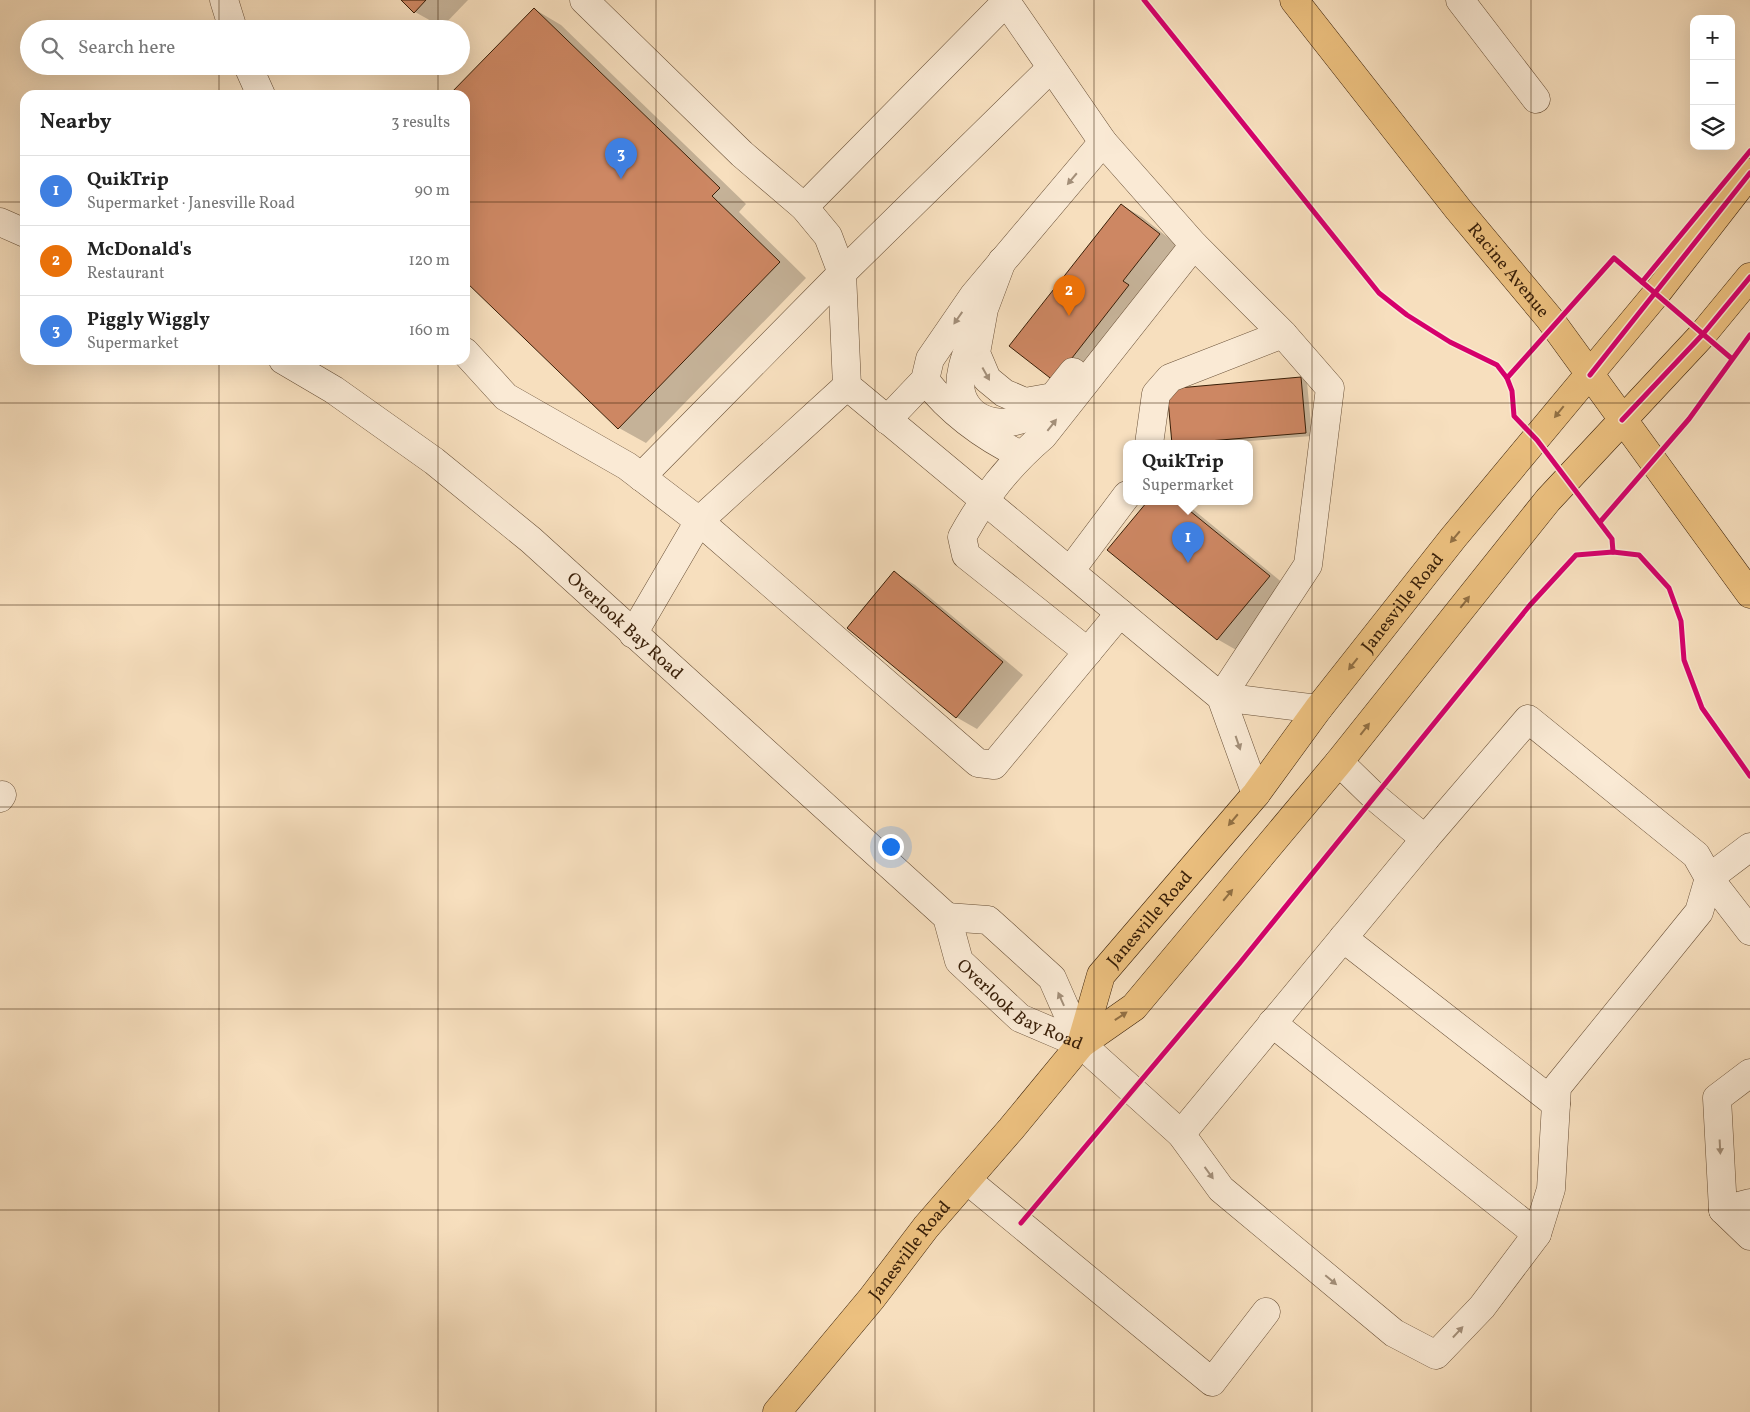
<!DOCTYPE html>
<html lang="en">
<head>
<meta charset="utf-8">
<style>
  body { margin:0; font-family:Vollkorn,serif; background:#f2f2f2; color:#222 }
  .controls { position:absolute; right:15px; top:15px; display:grid; overflow:hidden; border-radius:10px; box-shadow:0 5px 20px #0002 }
  .controls button { width:45px; height:45px; display:grid; place-items:center; padding:0; border:0; border-bottom:1px solid #e0e0e0; background:#fff; color:#222; font:25px sans-serif }
  .you { position:absolute; left:890px; top:846px; width:18px; height:18px; margin:-12px; border:4px solid #fff; border-radius:50%; background:#1a73e8; box-shadow:0 0 0 8px #1a73e833 }
  .badge { display:grid; place-items:center; width:32px; height:32px; border-radius:50%; background:#0b8043; color:#fff; font-size:16px; font-weight:700 }
  .pin { position:absolute; translate:-50% -41px; filter:drop-shadow(0 1px 2px #0008) }
  .pin::after { content:''; position:absolute; top:26px; width:18px; height:15px; background:inherit; clip-path:polygon(0 0,100% 0,50% 100%) }
  .popup { position:absolute; left:1123px; top:440px; width:130px; height:65px; box-sizing:border-box; display:grid; place-content:center; border-radius:10px; background:#fff; filter:drop-shadow(0 1px 4px #0005); font-size:16px; white-space:nowrap; color:#767676 }
  .popup b { font-size:19px; color:#222 }
  .popup::after { content:''; position:absolute; left:50%; top:100%; margin-left:-10px; border:10px solid transparent; border-top-color:#fff }
  .list { margin:0; padding:0; list-style:none }
  h2 { display:flex; justify-content:space-between; align-items:center; height:65px; margin:0; padding:0 20px; font-size:21px }
  h2 small { font-size:16px; font-weight:400; color:#767676 }
  .list li { display:grid; grid-template-columns:32px 1fr auto; gap:15px; align-items:center; box-sizing:border-box; height:70px; padding:0 20px; border-top:1px solid #e0e0e0 }
  .list b { display:block; font-size:19px; white-space:nowrap }
  .list p { margin:0; font-size:16px; white-space:nowrap; color:#767676 }
  .list em { font-size:16px; font-style:normal; color:#767676 }
  .icon { flex:none; width:28px; height:28px; fill:none; stroke:currentColor; stroke-width:2; stroke-linecap:round; stroke-linejoin:round }
  .map { position:relative; flex:none; width:1750px; height:1412px; overflow:hidden }
  .search { position:absolute; background:#fff; box-shadow:0 5px 20px #0002; left:20px; top:20px; width:450px; height:55px; display:flex; align-items:center; gap:12px; box-sizing:border-box; padding:0 18px; border-radius:28px; color:#767676; font-size:19px }
  .panel { position:absolute; background:#fff; box-shadow:0 5px 20px #0002; left:20px; top:90px; width:450px; height:275px; border-radius:15px }
  .map>svg:first-child { display:block }
</style>
</head>
<body>
<div class="map">
<svg width="1750" height="1412" viewBox="0 0 1750 1412">
  <rect width="100%" height="100%" fill="#f7dfbe"/>
  <filter id="stains"><feTurbulence type="fractalNoise" baseFrequency=".004" numOctaves="4"/><feColorMatrix values="0 0 0 0 .2 0 0 0 0 .09 0 0 0 0 .02 0 0 0 .5 -.17"/></filter>
  <radialGradient id="worn" r=".72"><stop offset=".6" stop-color="#630" stop-opacity="0"/><stop offset="1" stop-color="#630" stop-opacity=".3"/></radialGradient>
  <g fill="#0003">
    <path d="M 403,0 L 468,0 L 442,27 L 415,12 Z"/>
    <path d="M 534,9 L 561,25 L 746,204 L 739,212 L 806,278 L 646,443 L 619,428 L 465,279 L 465,95 L 450,95 Z"/>
    <path d="M 1121,205 L 1142,217 L 1180,247 L 1075,391 L 1055,380 Z"/>
    <path d="M 1301,378 L 1307,382 L 1312,436 L 1211,444 L 1173,443 Z"/>
    <path d="M 1148,502 L 1184,502 L 1289,588 L 1238,651 L 1217,639 L 1109,550 Z"/>
    <path d="M 895,573 L 915,585 L 1023,675 L 977,729 L 956,717 Z"/>
  </g>
  <g fill="#cd8763" stroke="#391f08">
    <path d="M 401,0 L 426,0 L 414,13 Z"/>
    <path d="M 534,8 L 720,188 L 712,196 L 780,262 L 618,429 L 465,281 L 465,95 L 449,95 Z"/>
    <path d="M 1121,204 L 1160,234 L 1123,281 L 1129,285 L 1054,381 L 1009,346 Z"/>
    <path d="M 1301,377 L 1306,433 L 1172,444 L 1167,389 Z"/>
    <path d="M 1147,502 L 1179,502 L 1270,576 L 1217,640 L 1107,550 Z"/>
    <path d="M 894,571 L 1003,662 L 956,718 L 847,628 Z"/>
  </g>
  <g fill="none" stroke-linecap="round" stroke-linejoin="round">
    <g stroke="#684f36" stroke-width="29">
      <g id="minor">
        <path d="M 224,0 L 233,29"/>
        <path d="M 584,0 L 742,154 L 804,207 L 828,236 L 842,273 L 847,386 L 1221,697 L 1256,794"/>
        <path d="M 1005,0 L 1103,142 L 1194,245 L 1283,334"/>
        <path d="M 1460,0 L 1536,99"/>
        <path d="M 248,66 L 261,95"/>
        <path d="M 804,207 L 1008,0"/>
        <path d="M 0,222 L 25,233"/>
        <path d="M 1002,261 L 984,309 L 976,353 L 987,379 L 1004,393 L 1025,402 L 1053,397 L 1073,372"/>
        <path d="M 973,336 C 967,352 956,379 962,396 C 973,426 1010,429 1034,413 C 1039,410 1044,405 1049,401"/>
        <path d="M 465,352 L 506,397 L 627,466 L 699,521 L 978,763 L 994,765 L 1120,613"/>
        <path id="s1" d="M 283,360 L 334,390 L 434,461 L 531,540 L 947,917 L 959,961 L 1020,1018 L 1081,1044 L 1181,1134 L 1221,1189 L 1394,1333 L 1436,1355 L 1482,1307 L 1537,1234 L 1551,1189 L 1557,1087 L 1699,912 L 1709,878 L 1750,847"/>
        <path d="M 925,380 C 950,412 984,437 1021,455"/>
        <path d="M 887,420 L 925,380 L 930,359 L 974,295 L 1103,142"/>
        <path d="M 1149,444 L 1156,394 L 1170,378 L 1283,334 L 1330,388 L 1308,565 L 1221,697"/>
        <path d="M 641,477 L 842,273 L 1051,68"/>
        <path d="M 1070,571 L 1127,495"/>
        <path d="M 633,634 L 699,521 L 847,386"/>
        <path d="M 1088,652 L 966,555 L 962,537 C 984,497 1008,466 1043,436 L 1194,245"/>
        <path d="M 1221,697 L 1318,709"/>
        <path d="M 1339,762 L 1376,798 L 1425,839 L 1528,719 L 1696,855 L 1709,878 L 1750,931"/>
        <path d="M 0,798 L 2,795"/>
        <path d="M 947,917 L 988,920 L 1052,978 L 1081,1044"/>
        <path d="M 1343,938 L 1556,1104"/>
        <path d="M 1272,1023 L 1537,1234"/>
        <path d="M 1750,1073 L 1717,1098 L 1723,1210 L 1750,1236"/>
        <path d="M 1181,1134 L 1425,839"/>
        <path d="M 967,1180 L 1212,1382 L 1266,1312"/>
        <path d="M 1723,1210 L 1750,1203"/>
      </g>
    </g>
    <g stroke="#391f08" stroke-width="29">
      <g id="major">
        <path id="s2" d="M 1294,0 L 1458,209 L 1549,318 L 1750,594"/>
        <path id="s3" d="M 1081,1044 L 1101,975 L 1256,794 L 1318,709 L 1453,538 L 1656,294 L 1750,173"/>
        <path id="s4" d="M 777,1412 L 872,1298 L 926,1227 L 1011,1129 L 1081,1044 L 1134,1007 L 1339,762 L 1548,500 L 1703,334 L 1750,277"/>
      </g>
    </g>
    <use href="#minor" stroke="#faead5" stroke-width="28"/>
    <use href="#major" stroke="#ecc07f" stroke-width="28"/>
    <g stroke="#faead5" stroke-width="8">
      <g id="cycleway">
        <path d="M 1144,0 L 1379,293 L 1407,315 L 1450,342 L 1497,365 L 1507,378 L 1512,391 L 1514,416 L 1537,440 L 1612,539 L 1613,552"/>
        <path d="M 1642,282 L 1750,151"/>
        <path d="M 1590,375 L 1750,173"/>
        <path d="M 1507,378 L 1614,258 L 1731,358"/>
        <path d="M 1622,420 L 1703,334 L 1750,277"/>
        <path d="M 1600,522 L 1689,419 L 1750,335"/>
        <path d="M 1021,1223 L 1239,964 L 1530,605 L 1576,555 L 1613,552 L 1639,555 L 1669,588 L 1681,621 L 1684,660 L 1702,708 L 1750,776"/>
      </g>
    </g>
    <use href="#cycleway" stroke="#d6006c" stroke-width="5"/>
  </g>
  <defs><path id="oneway-solid" d="M-6-.8H1V-3.2L6.5 0L1 3.2V.8H-6Z" transform="scale(1.25)"/></defs>
  <g fill="#a38f79">
    <use href="#oneway-solid" transform="translate(1072 179) rotate(130)"/>
    <use href="#oneway-solid" transform="translate(958 318) rotate(125)"/>
    <use href="#oneway-solid" transform="translate(986 374) rotate(61)"/>
    <use href="#oneway-solid" transform="translate(1052 425) rotate(-52)"/>
    <use href="#oneway-solid" transform="translate(1238 743) rotate(71)"/>
    <use href="#oneway-solid" transform="translate(1061 999) rotate(-114)"/>
    <use href="#oneway-solid" transform="translate(1720 1147) rotate(87)"/>
    <use href="#oneway-solid" transform="translate(1209 1173) rotate(54)"/>
    <use href="#oneway-solid" transform="translate(1331 1280) rotate(40)"/>
    <use href="#oneway-solid" transform="translate(1458 1332) rotate(-47)"/>
  </g>
  <g fill="#927044">
    <use href="#oneway-solid" transform="translate(1559 412) rotate(129)"/>
    <use href="#oneway-solid" transform="translate(1455 537) rotate(130)"/>
    <use href="#oneway-solid" transform="translate(1465 602) rotate(-52)"/>
    <use href="#oneway-solid" transform="translate(1353 664) rotate(128)"/>
    <use href="#oneway-solid" transform="translate(1365 729) rotate(-52)"/>
    <use href="#oneway-solid" transform="translate(1233 820) rotate(130)"/>
    <use href="#oneway-solid" transform="translate(1228 895) rotate(-50)"/>
    <use href="#oneway-solid" transform="translate(1121 1016) rotate(-34)"/>
  </g>
  <path fill="none" stroke="#391f08" stroke-width="1" stroke-opacity="0.55" d="M 219,0 L 219,29M 438,0 L 438,29M 656,0 L 656,1412M 875,0 L 875,1412M 1094,0 L 1094,1412M 1312,0 L 1312,1412M 1531,0 L 1531,1412M 219,66 L 219,95M 438,66 L 438,95M 0,202 L 25,202M 465,202 L 1750,202M 219,360 L 219,1412M 438,360 L 438,1412M 0,403 L 1750,403M 0,605 L 1750,605M 0,807 L 1750,807M 0,1009 L 1750,1009M 0,1210 L 1750,1210"/>
  <g text-anchor="middle" stroke-width="5" stroke-linejoin="round" paint-order="stroke">
    <g font-size="18" fill="#391f08" stroke="#faead5">
      <text dy="6" stroke="none"><textPath href="#s2" startOffset="345">Racine Avenue</textPath></text>
      <text dy="6" stroke="none"><textPath href="#s3" startOffset="551">Janesville Road</textPath></text>
      <text dy="6" stroke="none"><textPath href="#s1" startOffset="434">Overlook Bay Road</textPath></text>
      <text dy="6" stroke="none"><textPath href="#s3" startOffset="146">Janesville Road</textPath></text>
      <text dy="6" stroke="none"><textPath href="#s1" startOffset="990">Overlook Bay Road</textPath></text>
      <text dy="6" stroke="none"><textPath href="#s4" startOffset="209">Janesville Road</textPath></text>
    </g>
  </g>
  <rect width="100%" height="100%" filter="url(#stains)"/>
  <rect width="100%" height="100%" fill="url(#worn)"/>
</svg>
<div class="controls">
<button>+</button>
<button>−</button>
<button><svg class="icon" aria-label="layers" viewBox="0 0 24 24"><path d="M12 4l9 5-9 5-9-5zM3 14l9 5 9-5"/></svg></button>
</div>
<div class="you"></div>
<div class="pin badge" style="left:1188px;top:563px;background:#3f7fe0">1</div>
<div class="popup"><b>QuikTrip</b>Supermarket</div>
<div class="pin badge" style="left:1069px;top:316px;background:#e8710a">2</div>
<div class="pin badge" style="left:621px;top:179px;background:#3f7fe0">3</div>
<div class="search"><svg class="icon" aria-label="search" viewBox="0 0 24 24"><circle cx="10" cy="10" r="6"/><path d="M15 15l6 6"/></svg>Search here</div>
<section class="panel">
<h2>Nearby<small>3 results</small></h2>
<ul class="list">
<li><span class="badge" style="background:#3f7fe0">1</span><div><b>QuikTrip</b><p>Supermarket · Janesville Road</p></div><em>90 m</em></li>
<li><span class="badge" style="background:#e8710a">2</span><div><b>McDonald's</b><p>Restaurant</p></div><em>120 m</em></li>
<li><span class="badge" style="background:#3f7fe0">3</span><div><b>Piggly Wiggly</b><p>Supermarket</p></div><em>160 m</em></li>
</ul>
</section>
</div>
</body>
</html>
